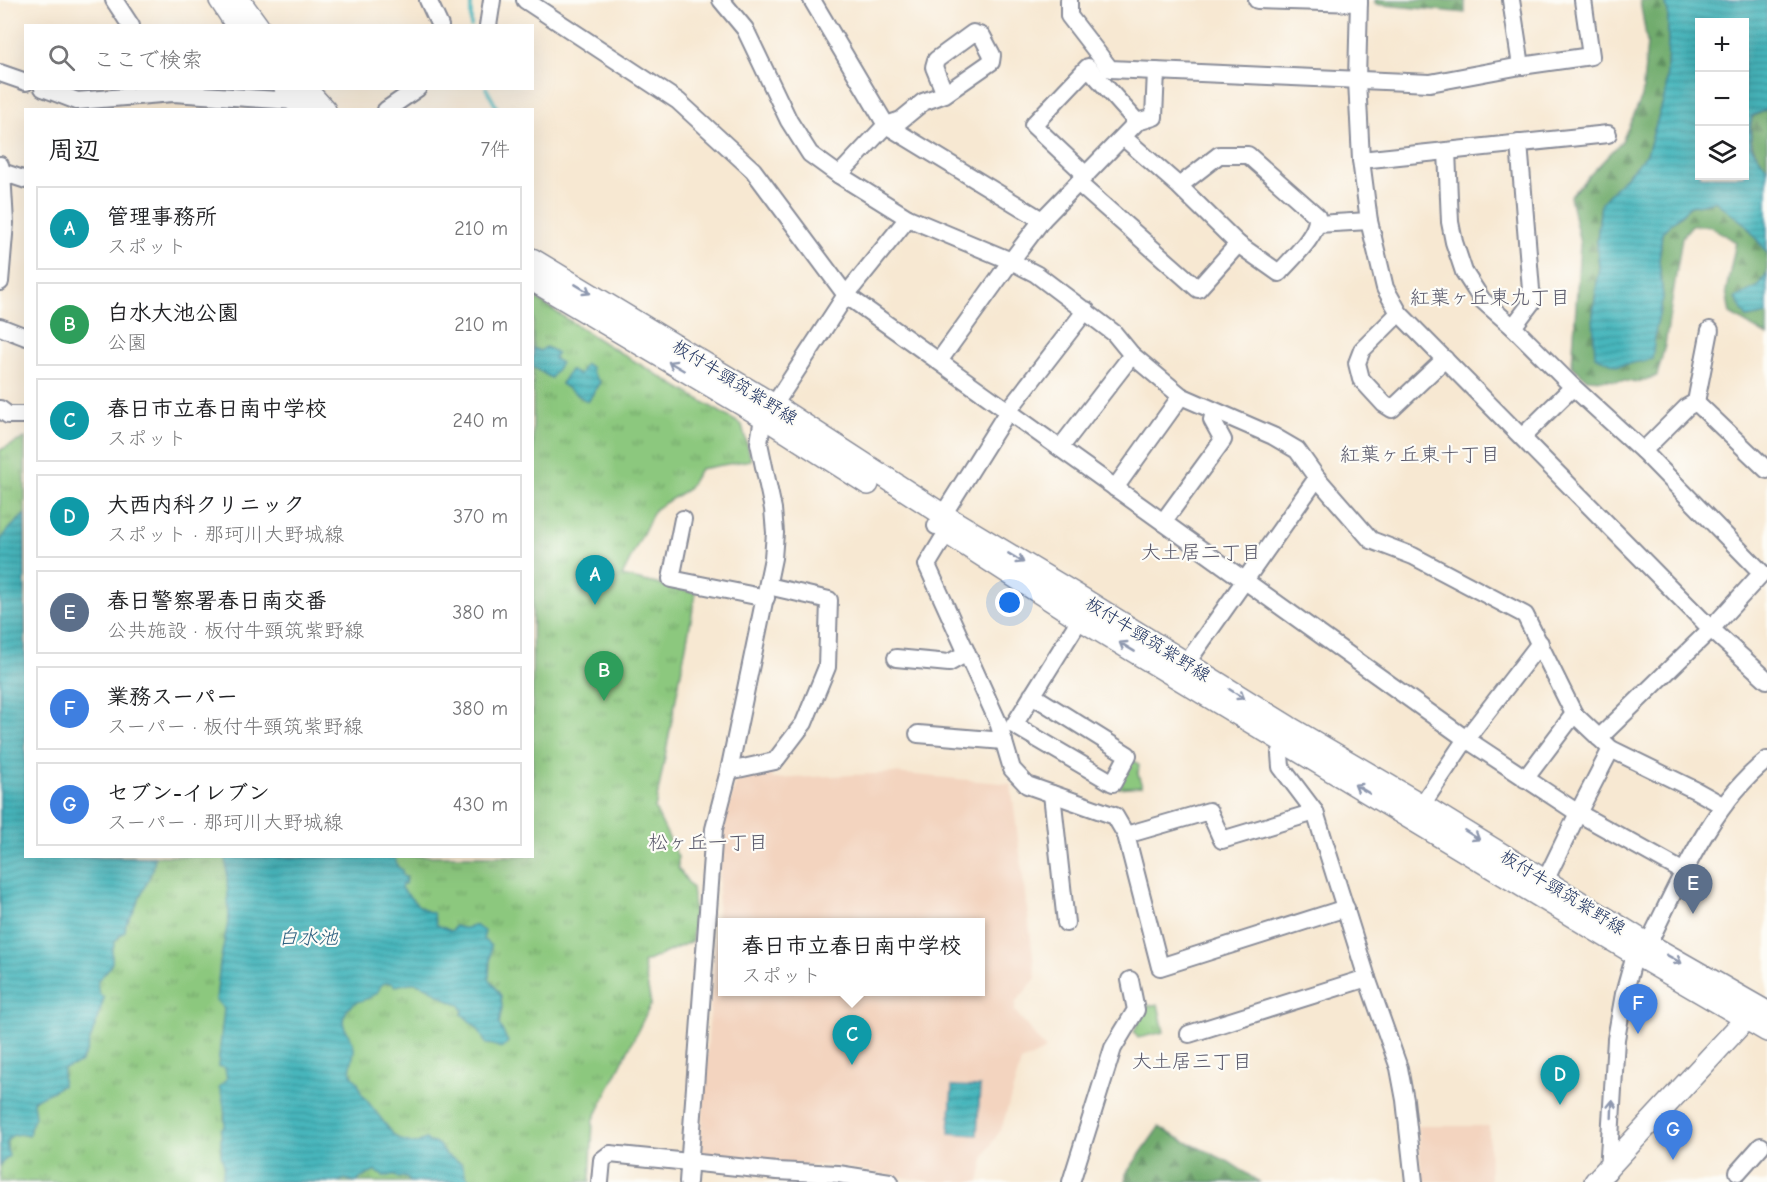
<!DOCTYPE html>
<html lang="ja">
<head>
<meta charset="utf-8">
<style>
  body { margin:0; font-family:"Comic Neue","Klee One",sans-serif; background:#f2f2f2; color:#202124 }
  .controls { position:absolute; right:18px; top:18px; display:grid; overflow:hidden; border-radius:0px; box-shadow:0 6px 24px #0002 }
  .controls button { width:54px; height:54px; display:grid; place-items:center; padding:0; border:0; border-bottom:2px solid #e0e0e0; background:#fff; color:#202124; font:30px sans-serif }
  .you { position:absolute; left:1010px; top:603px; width:21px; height:21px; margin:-15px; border:4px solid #fff; border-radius:50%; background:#1a73e8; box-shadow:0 0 0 9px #1a73e833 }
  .badge { display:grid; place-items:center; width:39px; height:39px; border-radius:50%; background:#7c3aed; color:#fff; font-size:20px; font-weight:700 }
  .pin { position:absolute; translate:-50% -50px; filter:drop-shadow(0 2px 3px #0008) }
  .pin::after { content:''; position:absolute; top:32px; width:21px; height:18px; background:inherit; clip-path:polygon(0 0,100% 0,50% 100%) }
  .popup { position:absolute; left:718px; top:918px; width:267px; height:78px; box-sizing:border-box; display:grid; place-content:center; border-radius:0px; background:#fff; filter:drop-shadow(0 2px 4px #0005); font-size:20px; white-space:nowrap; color:#757577 }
  .popup b { font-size:22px; color:#202124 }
  .popup::after { content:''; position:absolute; left:50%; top:100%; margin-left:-12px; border:12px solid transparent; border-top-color:#fff }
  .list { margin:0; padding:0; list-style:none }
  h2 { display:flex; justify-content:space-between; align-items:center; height:78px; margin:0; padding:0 24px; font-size:26px }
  h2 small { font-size:20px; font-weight:400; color:#757577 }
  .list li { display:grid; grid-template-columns:39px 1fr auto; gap:18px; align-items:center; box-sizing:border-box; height:84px; margin:0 12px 12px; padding:0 12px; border:2px solid #e0e0e0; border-radius:0px }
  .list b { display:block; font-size:22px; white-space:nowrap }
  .list p { margin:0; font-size:20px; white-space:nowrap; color:#757577 }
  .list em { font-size:20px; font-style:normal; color:#757577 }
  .icon { flex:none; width:33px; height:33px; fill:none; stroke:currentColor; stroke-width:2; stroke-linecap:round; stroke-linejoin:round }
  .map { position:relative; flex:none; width:1767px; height:1182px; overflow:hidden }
  .search { position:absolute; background:#fff; box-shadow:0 6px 24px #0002; left:24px; top:24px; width:510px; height:66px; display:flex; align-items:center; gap:15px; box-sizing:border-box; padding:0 21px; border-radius:0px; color:#757577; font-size:22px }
  .panel { position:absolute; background:#fff; box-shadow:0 6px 24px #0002; left:24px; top:108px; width:510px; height:750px; border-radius:0px }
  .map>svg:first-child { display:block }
</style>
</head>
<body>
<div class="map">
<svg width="1767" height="1182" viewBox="0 0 1767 1182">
  <defs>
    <pattern id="forest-firs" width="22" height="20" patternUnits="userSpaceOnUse" patternTransform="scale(1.5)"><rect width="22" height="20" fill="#71ac6d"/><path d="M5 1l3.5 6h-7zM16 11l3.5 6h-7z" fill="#5c8c5d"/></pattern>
    <pattern id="park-tufts" width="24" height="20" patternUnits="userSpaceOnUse" patternTransform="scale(1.5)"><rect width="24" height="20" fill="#8cc87e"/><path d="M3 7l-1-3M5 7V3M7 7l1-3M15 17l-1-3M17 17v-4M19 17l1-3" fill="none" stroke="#72a36a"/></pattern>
    <pattern id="water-rules" width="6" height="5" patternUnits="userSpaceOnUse" patternTransform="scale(1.5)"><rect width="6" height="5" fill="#46b6bc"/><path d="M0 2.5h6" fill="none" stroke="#3a949c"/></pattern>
  </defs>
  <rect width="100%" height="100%" fill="#fdfcf7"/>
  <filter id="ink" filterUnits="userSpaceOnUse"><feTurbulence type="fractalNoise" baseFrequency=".0167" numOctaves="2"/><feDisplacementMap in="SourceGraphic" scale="12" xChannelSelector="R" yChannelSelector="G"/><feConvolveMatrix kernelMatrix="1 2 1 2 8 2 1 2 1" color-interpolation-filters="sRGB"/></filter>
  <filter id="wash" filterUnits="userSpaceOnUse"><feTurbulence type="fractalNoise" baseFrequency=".008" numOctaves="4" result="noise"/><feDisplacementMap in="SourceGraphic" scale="24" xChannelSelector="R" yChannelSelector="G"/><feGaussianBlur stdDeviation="1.35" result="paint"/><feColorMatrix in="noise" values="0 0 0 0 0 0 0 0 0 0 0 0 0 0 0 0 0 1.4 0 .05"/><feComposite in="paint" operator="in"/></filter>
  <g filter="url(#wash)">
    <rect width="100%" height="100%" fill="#f7e8d2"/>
    <g fill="#f3d4bf" fill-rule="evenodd">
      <path d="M 771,769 L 773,779 L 893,773 L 1011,784 L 1036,978 L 1016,1002 L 1015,1011 L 1046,1050 L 1021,1062 L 1002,1127 L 985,1155 L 979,1182 L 932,1182 L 836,1166 L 705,1161 L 700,1150 L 723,830 L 738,774 ZM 723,922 L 981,922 L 981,992 L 723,992 Z"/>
      <path d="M 1418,1126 L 1489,1126 L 1490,1182 L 1422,1182 Z"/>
    </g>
    <g fill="url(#forest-firs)" stroke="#466e66" stroke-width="1.5">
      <path d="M 1375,0 L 1465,0 L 1465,13 L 1375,4 Z"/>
      <path d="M 1640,0 L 1665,0 L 1668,13 L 1668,43 L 1666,92 L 1647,154 L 1601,203 L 1597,241 L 1599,267 L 1593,315 L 1656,327 L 1663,298 L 1659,261 L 1662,232 L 1691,206 L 1715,201 L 1745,224 L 1767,253 L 1767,273 L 1759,286 L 1747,318 L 1767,314 L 1767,336 L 1730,314 L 1726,291 L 1736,242 L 1711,227 L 1692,225 L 1682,237 L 1665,345 L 1657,376 L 1638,382 L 1587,379 L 1572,366 L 1580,244 L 1570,196 L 1622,141 L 1642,97 L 1647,43 Z"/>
      <path d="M 1767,109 L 1767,168 C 1752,150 1748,141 1752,117 Z"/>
      <path d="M 1159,1127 L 1176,1137 L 1229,1162 L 1259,1182 L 1126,1182 L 1126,1174 Z"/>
    </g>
    <g fill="url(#park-tufts)" stroke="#547c6e" stroke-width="1.5">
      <path d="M 533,297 L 604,343 L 742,425 L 751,460 L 700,469 L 688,489 L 655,509 L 622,576 L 696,593 L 655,809 L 678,857 L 678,868 L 692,888 L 694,907 L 692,941 L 643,963 L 651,1004 L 593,1121 L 590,1182 L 0,1182 L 0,450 L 25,438 L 26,856 L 532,856 Z"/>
      <path d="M 1128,755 L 1139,765 L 1138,774 L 1142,786 L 1118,788 Z"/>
      <path d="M 1158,1004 L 1164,1032 L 1138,1038 L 1134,1032 L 1147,1006 Z"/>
    </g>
    <g fill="url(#water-rules)" stroke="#30728d" stroke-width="1.5" fill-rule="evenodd">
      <path d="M 1665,0 L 1767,0 L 1767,109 L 1752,116 L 1750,127 L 1751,146 L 1767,168 L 1767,253 L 1745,224 L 1715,201 L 1690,206 L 1662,232 L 1659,261 L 1663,298 L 1656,327 L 1652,359 L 1618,366 L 1595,356 L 1593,315 L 1599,267 L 1597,241 L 1601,203 L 1647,154 L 1666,92 L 1668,43 L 1668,13 ZM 1700,22 L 1744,22 L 1744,176 L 1700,176 Z"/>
      <path d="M 1767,273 L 1767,314 L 1747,318 L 1735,298 L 1759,286 Z"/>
      <path d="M 546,347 L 557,353 L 554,359 L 561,363 L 551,378 L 533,367 L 533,348 L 540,351 Z"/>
      <path d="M 585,364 L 591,367 L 593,374 L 600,382 L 588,402 L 561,384 L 570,370 L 579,375 Z"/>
      <path d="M 25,514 L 26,856 L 155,857 L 153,868 L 133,913 L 126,924 L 125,931 L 115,941 L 112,952 L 112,963 L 106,972 L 98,980 C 97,988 97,993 104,998 L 86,1053 L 80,1063 L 63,1069 L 62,1086 L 58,1087 C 51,1094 41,1095 33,1101 L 35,1117 L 30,1129 L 29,1136 C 12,1131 2,1138 9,1156 L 0,1165 L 0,541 L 9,529 Z"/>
      <path d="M 226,857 L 395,857 L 397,866 L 402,870 L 403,876 L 406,877 L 405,884 L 402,884 L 401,888 C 411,897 419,910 433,913 L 437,925 L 451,931 L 453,930 L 455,926 C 463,929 467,929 475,925 L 485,932 L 483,939 L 491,946 L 489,978 L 501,996 L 502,1008 L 499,1024 L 508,1042 L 503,1048 C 498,1049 495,1043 486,1044 L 478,1029 L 462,1014 L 463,1011 L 460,1005 C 443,1001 432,985 415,983 C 408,982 402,985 395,986 L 392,983 C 376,981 383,990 374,995 C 365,1002 353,999 346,1012 C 337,1026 352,1035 354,1047 C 355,1062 343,1070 358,1082 L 361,1093 L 393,1134 L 401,1140 L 415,1144 L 426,1139 L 429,1142 L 438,1144 L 446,1155 L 461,1163 L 466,1175 L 471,1182 L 410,1182 L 407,1178 L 403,1177 L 398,1178 L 395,1176 L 383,1176 L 376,1171 L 361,1178 L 357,1182 L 345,1179 L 336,1182 L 222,1182 L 224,1165 L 221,1155 L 221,1129 L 225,1126 C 225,1113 224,1098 219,1087 L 227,1079 L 225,1068 L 218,1066 L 224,1009 L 216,1000 L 220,963 L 229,917 Z"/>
      <path d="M 952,1086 L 980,1087 L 977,1135 L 949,1133 Z"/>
    </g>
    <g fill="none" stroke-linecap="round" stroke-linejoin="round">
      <g stroke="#46b6bc" stroke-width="4">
        <path d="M 471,0 L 471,26"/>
        <path d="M 486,88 L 498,110"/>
      </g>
    </g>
  </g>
  <g filter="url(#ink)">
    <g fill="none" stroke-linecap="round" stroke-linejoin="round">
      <g stroke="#898c98" stroke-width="20">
        <g id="minor">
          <path d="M 114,0 L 131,26"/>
          <path d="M 428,0 L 440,26"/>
          <path d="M 525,0 L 678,101 L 753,170 L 846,295 L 1466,739 L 1578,813 L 1684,872"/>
          <path d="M 721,0 L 745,29 L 789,121 L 810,154 L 839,175 L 908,218 L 1011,261 L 1036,274 L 1114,333 L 1132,355 L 1181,396 L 1273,436 L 1297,450 L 1317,478 L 1371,540 L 1413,556 L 1525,615 L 1574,714 L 1611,749 L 1695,790 L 1722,805"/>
          <path d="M 812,0 L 886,125 L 1042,220"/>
          <path d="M 1069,0 L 1069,16 L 1110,69 L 1430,83 L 1521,66 L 1591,56 L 1583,0"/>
          <path d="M 1257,0 L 1359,3"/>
          <path d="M 1359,0 L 1357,80 L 1361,160 L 1369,221 L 1385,288 L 1399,313 L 1711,629 L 1767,680"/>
          <path d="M 1511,0 L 1521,66"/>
          <path d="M 488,26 L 492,0"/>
          <path d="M 0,73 L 26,82"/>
          <path d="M 43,88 L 77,101 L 173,93 L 294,101"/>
          <path d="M 386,110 L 418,88"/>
          <path d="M 1123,137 L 1179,186 L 1238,244 L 1279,273 C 1291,259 1319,235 1317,216 L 1248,155 L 1219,155 L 1179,186"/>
          <path d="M 1447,151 L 1450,222 L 1454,242 L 1464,272 L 1482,300 L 1513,327 L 1573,387 L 1643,451 L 1762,573 L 1711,629 L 1599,738"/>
          <path d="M 1361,160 L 1608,134"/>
          <path d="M 0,165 L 2,172 L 5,223 L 0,282"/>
          <path d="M 2,172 L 26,180"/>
          <path d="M 839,175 L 886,125 L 901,120 L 923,102 L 945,94 L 991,62 L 992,55 L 982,36 L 973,33 L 936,60 L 934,67 L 945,94"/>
          <path d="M 1086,175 L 1033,125 L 1088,67 L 1137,122"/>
          <path d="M 1078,183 L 1198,289 L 1238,244"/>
          <path d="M 1317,224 L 1369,221"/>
          <path d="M 1399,313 L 1362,350 L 1357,363 L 1361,379 L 1384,404 L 1392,409 L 1445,359"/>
          <path d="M 0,327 L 26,337"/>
          <path d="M 1513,327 L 1532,302 L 1519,143"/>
          <path d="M 939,361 L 1011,261 L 1042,220 L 1137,122 L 1154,117 L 1156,71"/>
          <path d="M 1696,402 L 1710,330"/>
          <path d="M 0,409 L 8,415 L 26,415"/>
          <path d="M 1522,437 L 1573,387"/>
          <path d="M 1060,448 L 1132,355"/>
          <path d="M 1643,451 L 1687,407 L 1696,402 L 1767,470"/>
          <path d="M 1115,488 L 1181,396"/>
          <path d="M 683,519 L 671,579 L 766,598"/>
          <path d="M 1163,522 L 1223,440 L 1212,420 L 1214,411"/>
          <path d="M 936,526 L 1008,411 L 1086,310"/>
          <path d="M 947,532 L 927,565 L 998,722 L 1012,769 L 1027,785 L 1115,816 L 1126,835"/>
          <path d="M 896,658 L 949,663 L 967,653"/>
          <path d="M 1181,671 L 1317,478"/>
          <path d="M 1032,695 L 1128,755 L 1113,783 L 1014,725 L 1080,619"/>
          <path d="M 918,734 L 1004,741"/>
          <path d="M 1285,743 L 1280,754 L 1281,767 L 1315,812 L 1367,978 L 1399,1068 L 1405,1100 L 1414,1182"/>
          <path d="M 729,771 L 775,761 L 804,723 L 827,667 L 829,600 L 768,586"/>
          <path d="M 1525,779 L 1574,714"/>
          <path d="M 1052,794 L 1066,923"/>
          <path d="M 1315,812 L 1222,840 L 1209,811 L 1126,835 L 1160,967 L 1346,908"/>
          <path d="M 1415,815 L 1466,739 L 1540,643"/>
          <path d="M 1545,881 L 1578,813 L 1611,749"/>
          <path d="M 1648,944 C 1679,882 1711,804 1767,760"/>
          <path d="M 1189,1034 L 1367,978"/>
          <path d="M 1608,1172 L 1616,1039 L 1624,994 L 1635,954"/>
          <path d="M 1738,1172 L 1761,1146"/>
          <path d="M 600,1182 L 602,1160 L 610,1154 L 777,1171 L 838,1174 L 890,1182"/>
          <path d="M 688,1182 L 714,829 L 729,771 L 773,558 L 775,533 L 773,509 L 759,443 L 763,417 L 774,405 L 846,295 L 908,218"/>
          <path d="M 1071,1182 L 1113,1048 L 1136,1010 L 1130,980"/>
        </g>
      </g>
      <g stroke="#898c98" stroke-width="24">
        <g id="major">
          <path d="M 220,0 L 237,26"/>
          <path d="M 239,0 L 258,26"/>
          <path d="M 285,88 L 302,110"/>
          <path d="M 305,88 L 325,110"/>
          <path d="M 532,259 L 774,405 L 942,514 L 1085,600 L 1289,727 L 1422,805 L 1648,944 L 1767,1012"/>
          <path d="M 532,280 L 763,417 L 868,484"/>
          <path d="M 953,537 L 1080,619 L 1635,954 L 1767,1031"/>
          <path d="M 1595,1182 L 1755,1009"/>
        </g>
      </g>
      <use href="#minor" stroke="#fff" stroke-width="16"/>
      <use href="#major" stroke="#fff" stroke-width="21"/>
    </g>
    <defs><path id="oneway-shaft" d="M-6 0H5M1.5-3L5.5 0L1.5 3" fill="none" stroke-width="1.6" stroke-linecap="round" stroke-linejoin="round" transform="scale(1.5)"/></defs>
    <g stroke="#8d97ae">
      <use href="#oneway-shaft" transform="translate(583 289) rotate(31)"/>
      <use href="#oneway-shaft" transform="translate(676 366) rotate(-150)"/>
      <use href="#oneway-shaft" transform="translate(1016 558) rotate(31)"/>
      <use href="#oneway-shaft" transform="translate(1127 647) rotate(-149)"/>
      <use href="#oneway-shaft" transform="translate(1237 694) rotate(32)"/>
      <use href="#oneway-shaft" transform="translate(1362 789) rotate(-149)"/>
      <use href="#oneway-shaft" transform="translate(1472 835) rotate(32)"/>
      <use href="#oneway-shaft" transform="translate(1674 959) rotate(29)"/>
      <use href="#oneway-shaft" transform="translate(1612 1109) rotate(-88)"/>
    </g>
  </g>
  <g text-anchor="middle" stroke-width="4.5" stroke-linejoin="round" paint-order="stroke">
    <g font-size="18" fill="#1b2f5e" stroke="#fdfcf7">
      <text transform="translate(735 382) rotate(32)" y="6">板付牛頸筑紫野線</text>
      <text transform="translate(1148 639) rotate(32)" y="6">板付牛頸筑紫野線</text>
      <text transform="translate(1563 892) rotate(32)" y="6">板付牛頸筑紫野線</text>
    </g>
    <g font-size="20" fill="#59586a" stroke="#fdfcf7">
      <text x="1490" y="304">紅葉ヶ丘東九丁目</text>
      <text x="1420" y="461">紅葉ヶ丘東十丁目</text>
      <text x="1201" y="559">大土居二丁目</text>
      <text x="708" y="849">松ヶ丘一丁目</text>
      <text x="1192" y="1068">大土居三丁目</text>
    </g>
    <g font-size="20" font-style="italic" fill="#2a5e7f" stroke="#fdfcf7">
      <text x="308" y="944">白水池</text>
    </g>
  </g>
</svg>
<div class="controls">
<button>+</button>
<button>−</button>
<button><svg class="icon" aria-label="layers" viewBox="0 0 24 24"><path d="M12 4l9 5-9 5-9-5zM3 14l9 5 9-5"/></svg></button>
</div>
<div class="you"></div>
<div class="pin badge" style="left:595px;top:605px;background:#0f9aa8">A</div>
<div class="pin badge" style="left:604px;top:701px;background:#2e9e5b">B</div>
<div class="pin badge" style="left:852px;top:1065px;background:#0f9aa8">C</div>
<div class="popup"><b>春日市立春日南中学校</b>スポット</div>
<div class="pin badge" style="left:1560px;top:1105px;background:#0f9aa8">D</div>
<div class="pin badge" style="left:1693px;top:914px;background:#5c6f8a">E</div>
<div class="pin badge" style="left:1638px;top:1034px;background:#3f7fe0">F</div>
<div class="pin badge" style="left:1673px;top:1160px;background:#3f7fe0">G</div>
<div class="search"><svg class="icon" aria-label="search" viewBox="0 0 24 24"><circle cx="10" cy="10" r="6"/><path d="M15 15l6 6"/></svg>ここで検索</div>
<section class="panel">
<h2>周辺<small>7件</small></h2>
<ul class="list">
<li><span class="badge" style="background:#0f9aa8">A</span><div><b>管理事務所</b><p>スポット</p></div><em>210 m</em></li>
<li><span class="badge" style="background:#2e9e5b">B</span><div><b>白水大池公園</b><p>公園</p></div><em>210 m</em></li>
<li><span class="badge" style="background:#0f9aa8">C</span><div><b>春日市立春日南中学校</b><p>スポット</p></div><em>240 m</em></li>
<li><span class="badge" style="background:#0f9aa8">D</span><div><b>大西内科クリニック</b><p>スポット · 那珂川大野城線</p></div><em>370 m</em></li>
<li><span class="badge" style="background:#5c6f8a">E</span><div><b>春日警察署春日南交番</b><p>公共施設 · 板付牛頸筑紫野線</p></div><em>380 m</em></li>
<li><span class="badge" style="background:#3f7fe0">F</span><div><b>業務スーパー</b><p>スーパー · 板付牛頸筑紫野線</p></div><em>380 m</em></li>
<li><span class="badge" style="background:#3f7fe0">G</span><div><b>セブン-イレブン</b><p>スーパー · 那珂川大野城線</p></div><em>430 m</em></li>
</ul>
</section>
</div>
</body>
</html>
